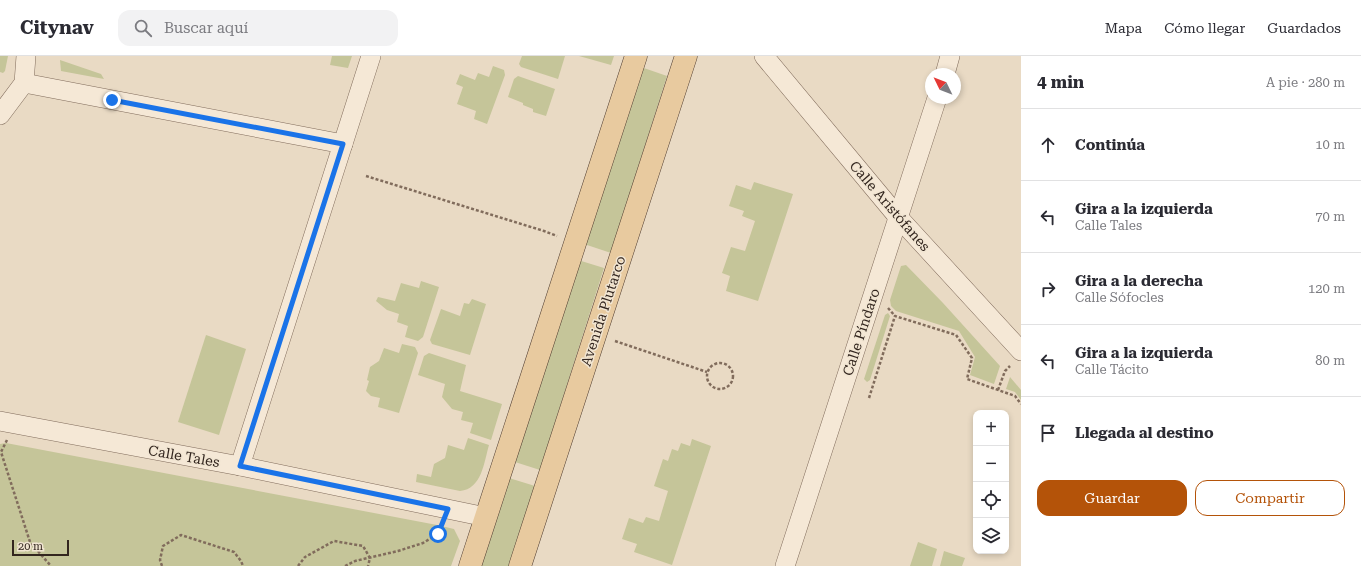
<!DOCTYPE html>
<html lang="es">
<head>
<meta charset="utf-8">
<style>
  body { margin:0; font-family:"Roboto Serif",serif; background:#f2f2f3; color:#2b2b33 }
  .controls { position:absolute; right:12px; bottom:12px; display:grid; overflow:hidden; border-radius:8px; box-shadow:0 2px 6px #0003 }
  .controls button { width:36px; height:36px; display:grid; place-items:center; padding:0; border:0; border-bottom:1px solid #e1e1e2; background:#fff; color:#2b2b33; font:20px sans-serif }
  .compass { position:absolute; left:925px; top:12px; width:36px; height:36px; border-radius:50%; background:#fff; box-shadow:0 2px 6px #0003; rotate:313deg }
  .scale { position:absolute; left:12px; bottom:10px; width:57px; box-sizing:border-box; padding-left:4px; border:2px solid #33261f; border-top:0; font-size:11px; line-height:14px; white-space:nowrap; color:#33261f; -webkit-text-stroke:3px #f1e5d2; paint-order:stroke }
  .stop { position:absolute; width:12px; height:12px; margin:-9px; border:3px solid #1a73e8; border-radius:50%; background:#fff }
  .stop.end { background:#1a73e8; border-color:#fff; box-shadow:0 1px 4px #0008 }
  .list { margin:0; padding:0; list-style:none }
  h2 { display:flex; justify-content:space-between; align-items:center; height:52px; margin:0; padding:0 16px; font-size:17px }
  h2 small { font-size:13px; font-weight:400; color:#7c7c81 }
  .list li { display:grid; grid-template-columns:26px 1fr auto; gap:12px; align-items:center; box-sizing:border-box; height:72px; padding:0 16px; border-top:1px solid #e1e1e2 }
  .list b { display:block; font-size:15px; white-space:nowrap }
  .list p { margin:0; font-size:13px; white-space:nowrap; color:#7c7c81 }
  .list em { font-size:13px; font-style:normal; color:#7c7c81 }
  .actions { display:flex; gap:8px; padding:12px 16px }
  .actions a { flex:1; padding:9px 0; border:1px solid #b45309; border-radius:12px; text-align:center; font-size:14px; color:#b45309 }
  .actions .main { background:#b45309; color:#fff }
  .icon { flex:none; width:22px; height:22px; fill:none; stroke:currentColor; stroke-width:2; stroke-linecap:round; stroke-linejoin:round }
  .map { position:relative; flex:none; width:1021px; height:510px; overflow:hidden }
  header { display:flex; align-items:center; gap:24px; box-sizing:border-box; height:56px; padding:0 20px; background:#fff; border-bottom:1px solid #e1e1e2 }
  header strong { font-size:19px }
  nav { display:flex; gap:22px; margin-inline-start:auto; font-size:14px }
  .search { width:280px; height:36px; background:#f2f2f3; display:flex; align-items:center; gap:10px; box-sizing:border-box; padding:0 14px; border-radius:12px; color:#7c7c81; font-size:15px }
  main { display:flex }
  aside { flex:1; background:#fff }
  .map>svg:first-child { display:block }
</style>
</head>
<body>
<header>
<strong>Citynav</strong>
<div class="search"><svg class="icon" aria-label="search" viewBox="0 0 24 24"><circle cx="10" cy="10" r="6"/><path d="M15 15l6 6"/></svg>Buscar aquí</div>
<nav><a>Mapa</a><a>Cómo llegar</a><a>Guardados</a></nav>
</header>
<main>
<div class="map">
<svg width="1021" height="510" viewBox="0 0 1021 510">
  <rect width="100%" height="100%" fill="#e9dac4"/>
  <g fill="#c5c599">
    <path d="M 0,0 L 8,0 L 5,15 L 3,17 L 0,16 Z"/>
    <path d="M 332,0 L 352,0 L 348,12 L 330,9 Z"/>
    <path d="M 522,0 L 565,0 L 558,23 L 521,11 L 519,8 Z"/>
    <path d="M 579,0 L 614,0 L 611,9 Z"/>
    <path d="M 60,4 L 101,18 L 104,23 L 61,15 Z"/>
    <path d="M 493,10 L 504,14 L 505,19 L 487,68 L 474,63 L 476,55 L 457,48 L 463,31 L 456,28 L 460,18 L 475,24 L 478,17 L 489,21 Z"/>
    <path d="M 641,11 L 667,20 L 611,197 L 584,188 Z"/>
    <path d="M 518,20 L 555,33 L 546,60 L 533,56 L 533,53 L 523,49 L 523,47 L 508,41 L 514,23 Z"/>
    <path d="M 754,126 L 793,138 L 758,245 L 726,235 L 730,220 L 722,217 L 731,191 L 745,195 L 755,165 L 742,160 L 744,155 L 729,150 L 736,129 L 751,134 Z"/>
    <path d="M 578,204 L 604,212 L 540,414 L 515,406 Z"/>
    <path d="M 906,209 L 943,247 L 1000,310 L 994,328 L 970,319 L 975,301 L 959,275 L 896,255 L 891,250 L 890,244 L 901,210 Z"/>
    <path d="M 421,225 L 439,231 L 423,281 L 418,285 L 405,281 L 408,270 L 397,266 L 399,258 L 387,254 L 376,245 L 378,241 L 395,245 L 401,227 L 419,232 Z"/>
    <path d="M 472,243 L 486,248 L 470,299 L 432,288 L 430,284 L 441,253 L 460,260 L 464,247 L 469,248 Z"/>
    <path d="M 888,257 L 890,260 L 870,324 L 867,326 L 864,323 L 885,259 Z"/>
    <path d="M 206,279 L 246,293 L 219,379 L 178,366 Z"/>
    <path d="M 402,288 L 415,291 L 418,297 L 399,357 L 378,351 L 380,342 L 371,340 L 366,335 L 369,325 L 367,324 L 370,311 L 379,305 L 384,292 L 399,297 Z"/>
    <path d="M 429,297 L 466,309 L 460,335 L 502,348 L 491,384 L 470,377 L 473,367 L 461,364 L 463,356 L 452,353 L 442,341 L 445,328 L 418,319 L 424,300 Z"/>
    <path d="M 1010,321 L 1021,334 L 1021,344 L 1015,336 L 1006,333 Z"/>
    <path d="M 468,382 L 489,389 C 484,406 482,433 460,435 L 416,426 L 417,418 L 431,421 L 434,408 L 445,402 L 448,389 L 464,394 Z"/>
    <path d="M 692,383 L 711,390 L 672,509 L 634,496 L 637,488 L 622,483 L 629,462 L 643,467 L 646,461 L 659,465 L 668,435 L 654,430 L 663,403 L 668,405 L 672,393 L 678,395 L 681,387 L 690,390 Z"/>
    <path d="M 6,387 L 437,469 L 454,473 L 460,485 L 451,510 L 0,510 L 0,388 Z"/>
    <path d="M 509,422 L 535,430 L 509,510 L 481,510 Z"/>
    <path d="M 918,486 L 937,493 L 932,510 L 910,510 Z"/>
    <path d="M 944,495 L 965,502 L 962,510 L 940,510 Z"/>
  </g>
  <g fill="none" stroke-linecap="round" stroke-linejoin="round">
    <g stroke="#816c5c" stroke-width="20">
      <g id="minor">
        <path d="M 764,0 L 898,161 L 1021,295"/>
        <path d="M 945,18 L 950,0"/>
        <path d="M 24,27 L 343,88"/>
        <path d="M 0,59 L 24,27 L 26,0"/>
        <path d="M 0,365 L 240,410 L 486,461"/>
        <path d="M 240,410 L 371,0"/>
        <path d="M 785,510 L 937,42"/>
      </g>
    </g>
    <g stroke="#4f3c30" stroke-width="23">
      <g id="major">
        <path d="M 470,510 L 636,0"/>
        <path d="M 520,510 L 686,0"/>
      </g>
    </g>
    <g stroke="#816c5c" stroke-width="2.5" stroke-dasharray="3 2" stroke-linecap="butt">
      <path d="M 366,120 L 544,175 L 557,180"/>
      <path d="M 888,252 L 895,260"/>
      <path d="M 615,285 L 707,316"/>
      <circle cx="720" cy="320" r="13"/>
      <path d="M 998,334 L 1005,315 L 1010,310"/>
      <path d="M 869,342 L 895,260 L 956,279 L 972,302 L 967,323 L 1015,340 L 1021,348"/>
      <path d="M 7,384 L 1,396 L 30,486 L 51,510"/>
      <path d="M 162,510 L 160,504 L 163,490 L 181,479 L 234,496 L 241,505 L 243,510"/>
      <path d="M 298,510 L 305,501 L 334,485 L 363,490 L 370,502 L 368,510"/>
      <path d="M 345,510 L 355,505 L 398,495 L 423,487 L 438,478 L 441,470"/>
    </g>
    <use href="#minor" stroke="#f5e8d6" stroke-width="19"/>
    <use href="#major" stroke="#e8ca9f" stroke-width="22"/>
  </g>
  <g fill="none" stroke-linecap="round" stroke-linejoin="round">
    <path stroke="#1a73e8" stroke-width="5" d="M 112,44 L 343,88 L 240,410 L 448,453 L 438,478"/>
  </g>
  <g text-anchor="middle" stroke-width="3" stroke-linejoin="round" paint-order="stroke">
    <g font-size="14" fill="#33261f" stroke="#f1e5d2">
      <text transform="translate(890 150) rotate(49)" y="5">Calle Aristófanes</text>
      <text transform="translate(603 255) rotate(-72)" y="5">Avenida Plutarco</text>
      <text transform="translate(861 276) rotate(-72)" y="5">Calle Píndaro</text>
      <text transform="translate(184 400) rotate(10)" y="5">Calle Tales</text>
    </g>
  </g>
</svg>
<div class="controls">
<button>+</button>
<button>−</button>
<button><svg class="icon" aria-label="locate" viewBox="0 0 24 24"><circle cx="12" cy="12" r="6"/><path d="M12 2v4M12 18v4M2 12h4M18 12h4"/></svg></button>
<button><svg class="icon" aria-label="layers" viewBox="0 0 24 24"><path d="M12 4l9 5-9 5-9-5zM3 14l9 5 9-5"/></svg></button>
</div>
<svg class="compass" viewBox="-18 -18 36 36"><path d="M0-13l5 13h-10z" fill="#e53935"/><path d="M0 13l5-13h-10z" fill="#7c7c81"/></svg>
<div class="scale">20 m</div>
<div class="stop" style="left:438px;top:478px"></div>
<div class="stop end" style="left:112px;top:44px"></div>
</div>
<aside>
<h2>4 min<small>A pie · 280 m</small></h2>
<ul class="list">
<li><svg class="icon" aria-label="ahead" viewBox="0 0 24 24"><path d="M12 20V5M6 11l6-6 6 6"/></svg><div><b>Continúa</b></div><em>10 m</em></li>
<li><svg class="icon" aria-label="left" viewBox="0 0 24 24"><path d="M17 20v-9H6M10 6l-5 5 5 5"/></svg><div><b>Gira a la izquierda</b><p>Calle Tales</p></div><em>70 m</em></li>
<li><svg class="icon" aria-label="right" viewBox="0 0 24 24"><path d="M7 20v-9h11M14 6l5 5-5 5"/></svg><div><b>Gira a la derecha</b><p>Calle Sófocles</p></div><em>120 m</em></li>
<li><svg class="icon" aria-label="left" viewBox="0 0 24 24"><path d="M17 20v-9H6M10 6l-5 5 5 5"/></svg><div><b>Gira a la izquierda</b><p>Calle Tácito</p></div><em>80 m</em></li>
<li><svg class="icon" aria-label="arrive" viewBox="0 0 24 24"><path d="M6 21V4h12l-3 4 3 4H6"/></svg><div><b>Llegada al destino</b></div></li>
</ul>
<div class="actions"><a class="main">Guardar</a><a>Compartir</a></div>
</aside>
</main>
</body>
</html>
